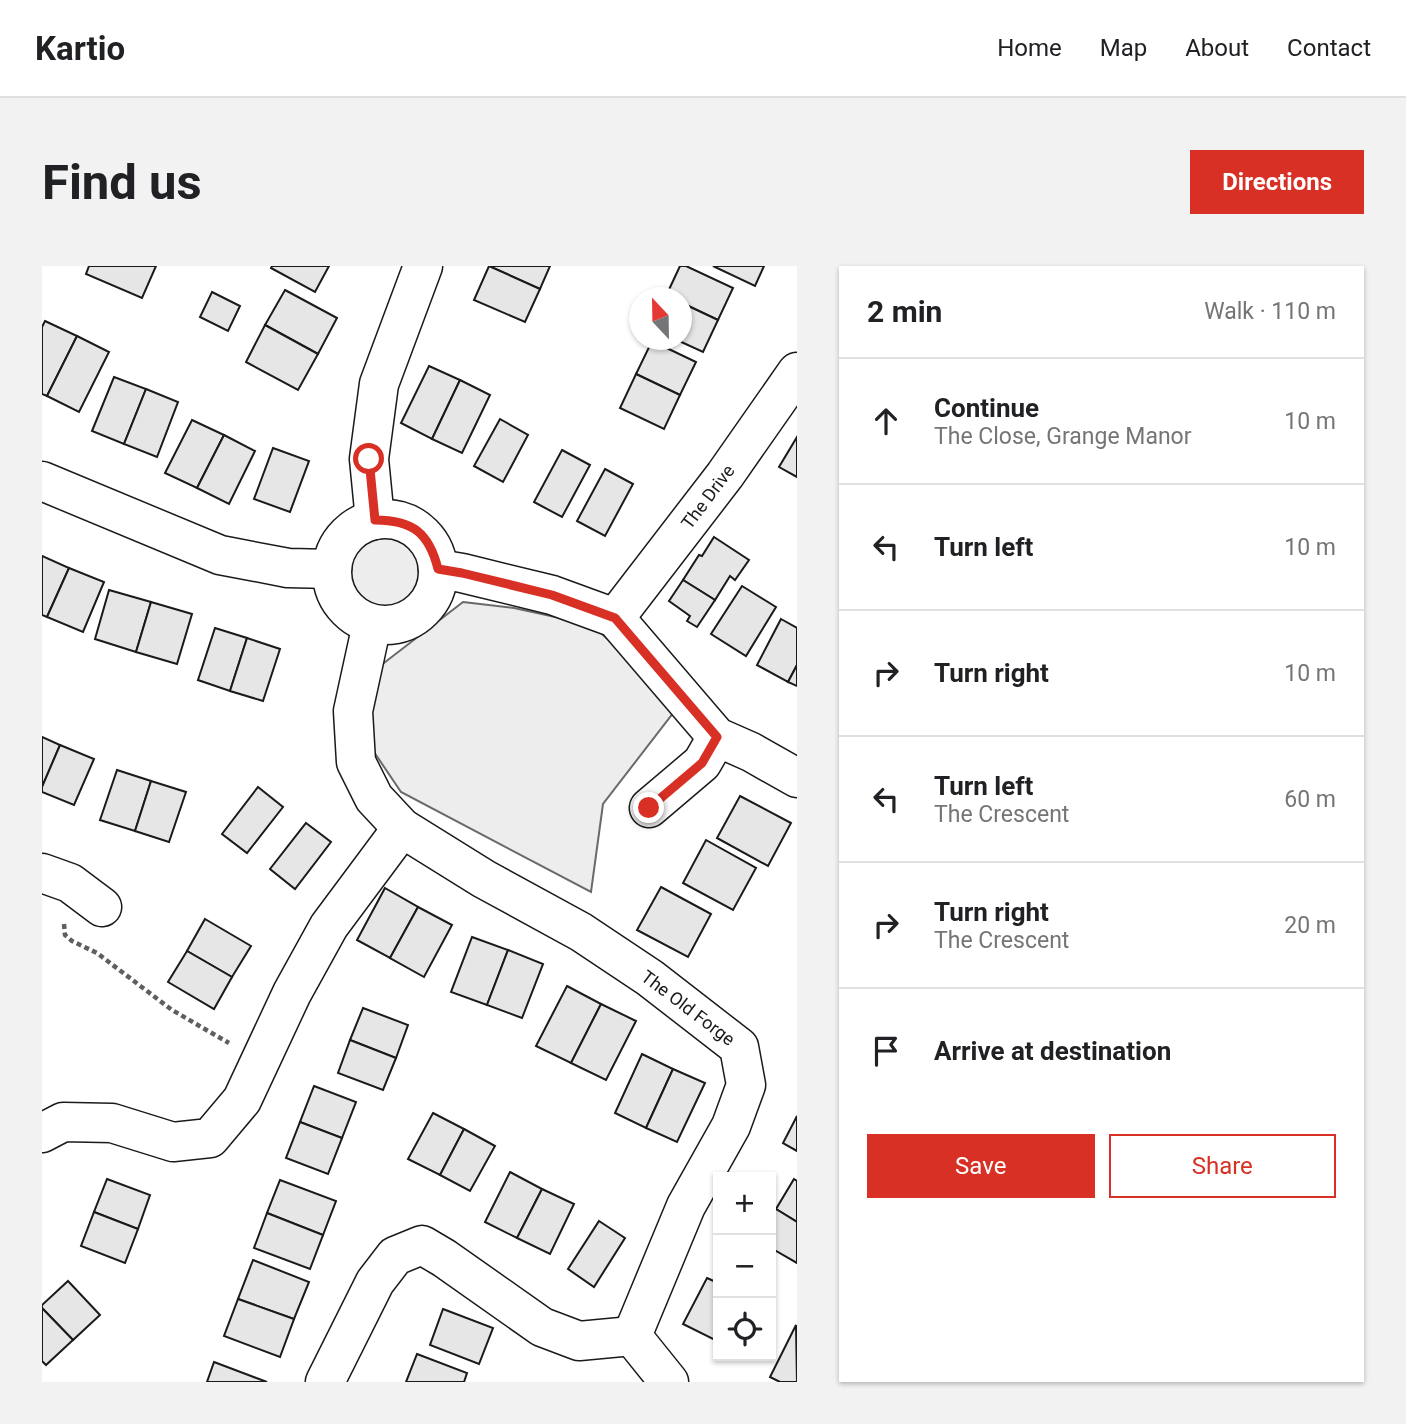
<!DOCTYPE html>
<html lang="en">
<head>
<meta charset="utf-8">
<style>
  body { margin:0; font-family:Roboto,sans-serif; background:#f2f2f2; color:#202124 }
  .controls { position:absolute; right:21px; bottom:21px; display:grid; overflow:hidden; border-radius:0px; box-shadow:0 2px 5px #0004 }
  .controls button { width:63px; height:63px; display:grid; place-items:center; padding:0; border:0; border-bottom:2px solid #e0e0e0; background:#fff; color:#202124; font:35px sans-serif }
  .compass { position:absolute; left:587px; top:21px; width:63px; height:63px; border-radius:50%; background:#fff; box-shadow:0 2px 5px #0004; rotate:338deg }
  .stop { position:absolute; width:21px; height:21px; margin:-16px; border:5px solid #d93025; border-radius:50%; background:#fff }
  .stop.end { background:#d93025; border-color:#fff; box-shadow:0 2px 7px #0008 }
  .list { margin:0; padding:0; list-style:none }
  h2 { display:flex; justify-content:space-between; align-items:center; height:91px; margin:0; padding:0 28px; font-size:30px }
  h2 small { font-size:23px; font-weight:400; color:#757577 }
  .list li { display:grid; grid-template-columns:46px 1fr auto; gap:21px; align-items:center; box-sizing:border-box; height:126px; padding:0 28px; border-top:2px solid #e0e0e0 }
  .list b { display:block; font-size:26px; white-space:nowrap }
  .list p { margin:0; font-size:23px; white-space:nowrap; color:#757577 }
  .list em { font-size:23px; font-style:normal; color:#757577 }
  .actions { display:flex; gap:14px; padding:21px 28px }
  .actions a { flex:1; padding:16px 0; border:2px solid #d93025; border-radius:0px; text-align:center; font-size:24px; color:#d93025 }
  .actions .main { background:#d93025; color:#fff }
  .icon { flex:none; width:38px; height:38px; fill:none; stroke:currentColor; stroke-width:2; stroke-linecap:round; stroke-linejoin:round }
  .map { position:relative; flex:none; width:755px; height:1116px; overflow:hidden; border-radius:0px }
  header { display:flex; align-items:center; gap:42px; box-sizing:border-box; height:98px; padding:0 35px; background:#fff; border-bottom:2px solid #e0e0e0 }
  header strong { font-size:33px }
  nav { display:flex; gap:38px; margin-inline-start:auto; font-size:24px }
  .intro { display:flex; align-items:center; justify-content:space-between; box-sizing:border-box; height:168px; padding:0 42px }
  h1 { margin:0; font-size:49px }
  .button { padding:18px 32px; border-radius:0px; background:#d93025; color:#fff; font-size:24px; font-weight:700 }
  main { display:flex; gap:42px; padding:0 42px }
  aside { flex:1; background:#fff; border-radius:0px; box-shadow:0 2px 5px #0004 }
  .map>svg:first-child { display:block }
</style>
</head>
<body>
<header>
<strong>Kartio</strong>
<nav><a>Home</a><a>Map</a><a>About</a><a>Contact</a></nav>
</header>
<div class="intro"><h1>Find us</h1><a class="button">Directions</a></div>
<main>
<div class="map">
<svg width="755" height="1116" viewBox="0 0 755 1116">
  <rect width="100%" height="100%" fill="#fff"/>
  <g fill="#ededed" stroke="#6a6a6a" stroke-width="2">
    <circle cx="345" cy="306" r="39"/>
    <path d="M 421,336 L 472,342 L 550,359 L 638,438 L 561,538 L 549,626 L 359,526 L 330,483 L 329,443 L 338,400 Z"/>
  </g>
  <g fill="#e6e6e6" stroke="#1a1a1a" stroke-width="2">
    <path d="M 47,0 L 114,0 L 100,32 L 44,8 Z"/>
    <path d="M 230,0 L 287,0 L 273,26 L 229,2 Z"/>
    <path d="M 447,0 L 508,0 L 498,23 Z"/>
    <path d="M 447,0 L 498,23 L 483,56 L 432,34 Z"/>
    <path d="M 638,0 L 644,0 L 691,22 L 676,54 L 640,37 L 640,32 L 627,32 L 624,30 Z"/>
    <path d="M 671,0 L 722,0 L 713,20 Z"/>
    <path d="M 243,24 L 295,52 L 276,88 L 223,59 Z"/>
    <path d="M 170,26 L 198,40 L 186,65 L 158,51 Z"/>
    <path d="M 640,37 L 676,54 L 661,86 L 635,74 L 640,74 Z"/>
    <path d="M 3,55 L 35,70 L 5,130 L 0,128 L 0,61 Z"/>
    <path d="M 223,59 L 276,88 L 256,124 L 204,96 Z"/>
    <path d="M 35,70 L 67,86 L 37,146 L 5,130 Z"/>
    <path d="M 610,75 L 654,96 L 638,129 L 594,108 Z"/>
    <path d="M 387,100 L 418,114 L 390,173 L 359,157 Z"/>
    <path d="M 594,108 L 638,129 L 622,163 L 578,142 Z"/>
    <path d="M 72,111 L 104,123 L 82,178 L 50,165 Z"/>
    <path d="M 418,114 L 448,129 L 420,187 L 390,173 Z"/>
    <path d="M 104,123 L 136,136 L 115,191 L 82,178 Z"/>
    <path d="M 458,153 L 486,169 L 461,216 L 432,200 Z"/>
    <path d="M 150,154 L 182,169 L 155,222 L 123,207 Z"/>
    <path d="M 182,169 L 213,185 L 187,238 L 155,222 Z"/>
    <path d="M 755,171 L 755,211 L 737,201 Z"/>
    <path d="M 231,182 L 267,195 L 248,246 L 212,233 Z"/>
    <path d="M 520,184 L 548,199 L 520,251 L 492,236 Z"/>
    <path d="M 563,203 L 591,218 L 563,270 L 535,255 Z"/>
    <path d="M 672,271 L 707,294 L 693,314 L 688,310 L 673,334 L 641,314 L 657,289 L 660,290 Z"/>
    <path d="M 0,290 L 27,302 L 5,351 L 0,349 Z"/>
    <path d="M 27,302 L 62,316 L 41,366 L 5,351 Z"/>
    <path d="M 641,314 L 673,334 L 655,361 L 645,355 L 648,350 L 627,335 Z"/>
    <path d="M 700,320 L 734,341 L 704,390 L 669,368 Z"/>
    <path d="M 67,324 L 109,336 L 94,386 L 53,373 Z"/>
    <path d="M 109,336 L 150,348 L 135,398 L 94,386 Z"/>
    <path d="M 739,353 L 755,362 L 755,399 L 746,416 L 715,399 Z"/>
    <path d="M 173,362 L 205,372 L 188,425 L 156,414 Z"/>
    <path d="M 205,372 L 238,383 L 221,435 L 188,425 Z"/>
    <path d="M 755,399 L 755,420 L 746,416 Z"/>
    <path d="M 0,471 L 18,479 L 0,521 Z"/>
    <path d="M 18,479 L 52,493 L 32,539 L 0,526 L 0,521 Z"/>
    <path d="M 75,504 L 109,515 L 93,565 L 58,554 Z"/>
    <path d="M 109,515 L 144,526 L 127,576 L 93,565 Z"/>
    <path d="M 216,521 L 241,541 L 205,587 L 180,568 Z"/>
    <path d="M 698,530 L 749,557 L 726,600 L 675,572 Z"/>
    <path d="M 264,557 L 289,576 L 253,623 L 228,603 Z"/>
    <path d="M 664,574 L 714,602 L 691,644 L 641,617 Z"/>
    <path d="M 619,621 L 669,648 L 646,691 L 595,664 Z"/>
    <path d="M 343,622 L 376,641 L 348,692 L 315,674 Z"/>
    <path d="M 376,641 L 410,659 L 382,711 L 348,692 Z"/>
    <path d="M 163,653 L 209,680 L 190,711 L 145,685 Z"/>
    <path d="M 430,671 L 466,684 L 445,739 L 409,726 Z"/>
    <path d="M 466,684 L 501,698 L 480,752 L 445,739 Z"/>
    <path d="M 145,685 L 190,711 L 172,743 L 126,716 Z"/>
    <path d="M 525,720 L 559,738 L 529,797 L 494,780 Z"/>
    <path d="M 559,738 L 594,755 L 564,814 L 529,797 Z"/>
    <path d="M 321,742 L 366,759 L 354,792 L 308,774 Z"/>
    <path d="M 308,774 L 354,792 L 341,824 L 296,807 Z"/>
    <path d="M 600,788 L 631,803 L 604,862 L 573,847 Z"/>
    <path d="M 631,803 L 663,817 L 635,876 L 604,862 Z"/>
    <path d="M 272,820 L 314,836 L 300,872 L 258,856 Z"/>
    <path d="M 391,847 L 422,863 L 398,909 L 366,893 Z"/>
    <path d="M 755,850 L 755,885 L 741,877 Z"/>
    <path d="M 258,856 L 300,872 L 286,908 L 244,892 Z"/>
    <path d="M 422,863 L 453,880 L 428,925 L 398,909 Z"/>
    <path d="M 468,906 L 500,923 L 475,972 L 443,956 Z"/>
    <path d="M 65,913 L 108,929 L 96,963 L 52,946 Z"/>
    <path d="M 752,913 L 755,915 L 755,956 L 734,943 Z"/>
    <path d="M 238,914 L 294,935 L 281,969 L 225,947 Z"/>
    <path d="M 500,923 L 532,938 L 508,988 L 475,972 Z"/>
    <path d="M 734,943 L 755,956 L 755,997 L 729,982 L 729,952 Z"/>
    <path d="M 52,946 L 96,963 L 83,997 L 39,980 Z"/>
    <path d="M 225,947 L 281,969 L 268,1003 L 212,982 Z"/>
    <path d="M 557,955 L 583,972 L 552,1021 L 526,1003 Z"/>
    <path d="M 211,994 L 267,1016 L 252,1053 L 196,1033 Z"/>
    <path d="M 665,1012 L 676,1017 L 676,1067 L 673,1074 L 641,1058 Z"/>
    <path d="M 26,1015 L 58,1049 L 31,1074 L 0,1042 L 0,1039 Z"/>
    <path d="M 196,1033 L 252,1053 L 238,1091 L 182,1070 Z"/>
    <path d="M 0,1042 L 31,1074 L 4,1099 L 0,1095 Z"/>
    <path d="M 401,1043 L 451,1062 L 437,1098 L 388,1079 Z"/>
    <path d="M 754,1059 L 755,1116 L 738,1116 L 728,1111 Z"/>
    <path d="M 375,1088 L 425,1107 L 422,1116 L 364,1116 Z"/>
    <path d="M 172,1096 L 225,1116 L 165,1116 Z"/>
  </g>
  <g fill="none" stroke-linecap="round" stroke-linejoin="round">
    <g stroke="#1a1a1a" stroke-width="41">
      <g id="minor">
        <path d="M 0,215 L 178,289 L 246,302 L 290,303"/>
        <circle cx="343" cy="306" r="53"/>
        <path d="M 333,254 L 327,193 L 337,118 L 381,0"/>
        <path d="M 396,303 L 420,307 L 510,329 L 573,352 L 675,471 L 709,486 L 755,512"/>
        <path d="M 573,352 L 683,209 L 755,106"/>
        <path d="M 330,358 L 311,445 L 314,496 L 332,532 L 360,562 L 442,613 L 539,666 L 608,712 L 697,781 L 704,819 L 689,860 L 644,940 L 590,1070 L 627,1116"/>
        <path d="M 607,542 L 660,497 L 675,471"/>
        <path d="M 0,607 L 28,617 L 60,641"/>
        <path d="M 0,867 L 21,856 L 70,857 L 131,876 L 168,872 L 200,834 L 250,727 L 287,660 L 360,562"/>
        <path d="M 283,1116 L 333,1016 L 353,990 L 380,979 L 402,992 L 500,1061 L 537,1075 L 590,1070"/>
      </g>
    </g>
    <path stroke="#5f5f5f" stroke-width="4.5" stroke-dasharray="5 3.5" stroke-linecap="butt" d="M 22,658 L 23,669 L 30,675 L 55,687 L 130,744 L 187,777"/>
    <use href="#minor" stroke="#fff" stroke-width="38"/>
  </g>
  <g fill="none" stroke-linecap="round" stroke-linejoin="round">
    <path stroke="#d93025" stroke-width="9" d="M 327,193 L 333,254 C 371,254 387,267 396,303 L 420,307 L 510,329 L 573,352 L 675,471 L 660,497 L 607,542"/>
  </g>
  <g text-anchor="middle" stroke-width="5" stroke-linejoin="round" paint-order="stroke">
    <g font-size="18" fill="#1a1a1a" stroke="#fff">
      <text transform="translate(666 231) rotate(-53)" y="6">The Drive</text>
      <text transform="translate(646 742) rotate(37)" y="6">The Old Forge</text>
    </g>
  </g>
</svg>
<div class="controls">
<button>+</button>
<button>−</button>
<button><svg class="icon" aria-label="locate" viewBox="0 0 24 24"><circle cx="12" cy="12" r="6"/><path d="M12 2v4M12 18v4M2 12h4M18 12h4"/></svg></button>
</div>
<svg class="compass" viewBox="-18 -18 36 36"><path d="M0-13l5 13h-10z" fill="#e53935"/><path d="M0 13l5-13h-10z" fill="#757577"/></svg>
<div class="stop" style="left:327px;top:193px"></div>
<div class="stop end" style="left:607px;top:542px"></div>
</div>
<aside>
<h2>2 min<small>Walk · 110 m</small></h2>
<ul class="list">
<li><svg class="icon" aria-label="ahead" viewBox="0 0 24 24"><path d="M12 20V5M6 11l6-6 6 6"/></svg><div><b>Continue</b><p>The Close, Grange Manor</p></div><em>10 m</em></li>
<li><svg class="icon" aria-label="left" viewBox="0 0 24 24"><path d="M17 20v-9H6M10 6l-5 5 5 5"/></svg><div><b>Turn left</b></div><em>10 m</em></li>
<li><svg class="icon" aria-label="right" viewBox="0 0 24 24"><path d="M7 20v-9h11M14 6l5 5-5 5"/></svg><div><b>Turn right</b></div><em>10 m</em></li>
<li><svg class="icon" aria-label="left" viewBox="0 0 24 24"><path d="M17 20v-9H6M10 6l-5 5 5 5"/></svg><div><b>Turn left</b><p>The Crescent</p></div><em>60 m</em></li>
<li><svg class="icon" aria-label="right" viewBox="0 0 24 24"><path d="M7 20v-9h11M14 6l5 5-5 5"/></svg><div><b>Turn right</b><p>The Crescent</p></div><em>20 m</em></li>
<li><svg class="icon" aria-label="arrive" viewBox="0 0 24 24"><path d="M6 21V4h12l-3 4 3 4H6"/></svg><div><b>Arrive at destination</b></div></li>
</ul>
<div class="actions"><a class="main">Save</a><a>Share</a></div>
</aside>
</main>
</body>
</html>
